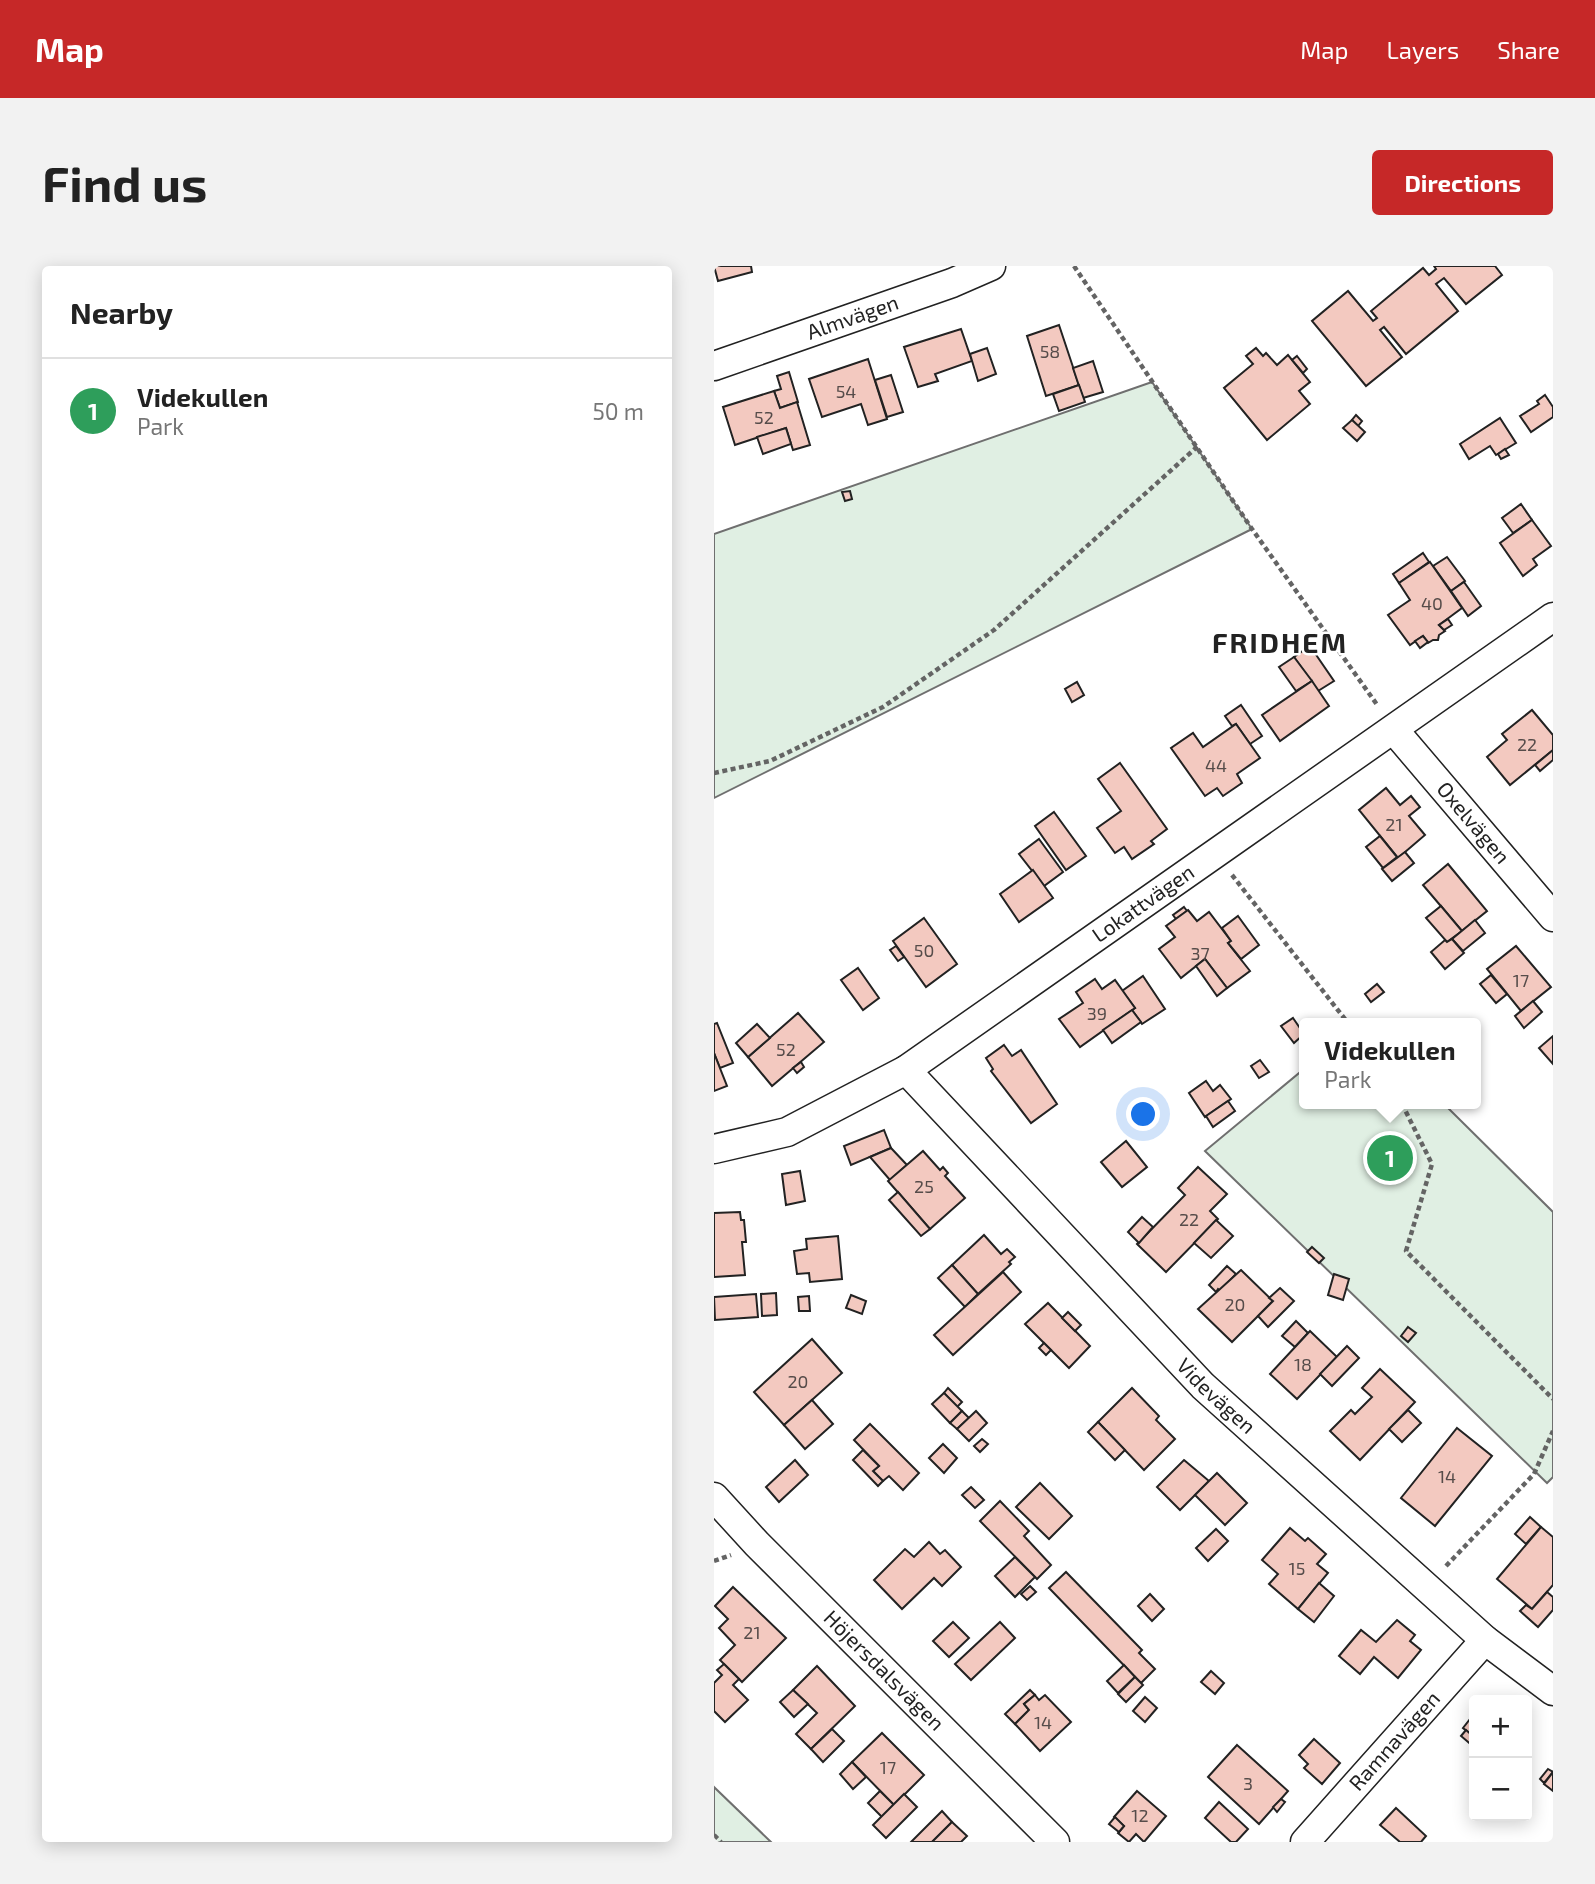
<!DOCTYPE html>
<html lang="en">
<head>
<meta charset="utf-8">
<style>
  body { margin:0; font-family:"Exo 2",sans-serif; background:#f2f2f2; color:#222 }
  .controls { position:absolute; right:21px; bottom:21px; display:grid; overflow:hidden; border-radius:7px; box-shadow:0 4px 18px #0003 }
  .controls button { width:63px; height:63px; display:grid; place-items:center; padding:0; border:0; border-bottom:2px solid #e0e0e0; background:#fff; color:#222; font:35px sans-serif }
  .you { position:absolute; left:430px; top:849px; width:24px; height:24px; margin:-18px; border:5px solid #fff; border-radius:50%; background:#1a73e8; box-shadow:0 0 0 10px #1a73e833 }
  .badge { display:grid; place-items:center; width:46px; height:46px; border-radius:50%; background:#c62828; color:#fff; font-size:23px; font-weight:700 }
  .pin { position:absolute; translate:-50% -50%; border:4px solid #fff; box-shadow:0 2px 7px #0006 }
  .popup { position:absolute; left:585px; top:752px; width:182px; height:91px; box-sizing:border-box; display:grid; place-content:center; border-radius:7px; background:#fff; filter:drop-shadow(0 2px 5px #0005); font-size:23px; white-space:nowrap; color:#767676 }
  .popup b { font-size:26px; color:#222 }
  .popup::after { content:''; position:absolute; left:50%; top:100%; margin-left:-14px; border:14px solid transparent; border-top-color:#fff }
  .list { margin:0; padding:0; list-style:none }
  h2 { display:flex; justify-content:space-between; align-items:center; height:91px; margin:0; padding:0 28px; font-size:30px }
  h2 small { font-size:23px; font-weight:400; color:#767676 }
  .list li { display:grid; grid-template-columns:46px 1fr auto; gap:21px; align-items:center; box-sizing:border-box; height:105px; padding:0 28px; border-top:2px solid #e0e0e0 }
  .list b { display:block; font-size:26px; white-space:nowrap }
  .list p { margin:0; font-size:23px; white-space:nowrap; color:#767676 }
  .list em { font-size:23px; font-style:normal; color:#767676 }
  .map { position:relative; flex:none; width:839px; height:1576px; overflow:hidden; border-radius:7px }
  header { display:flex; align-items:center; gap:42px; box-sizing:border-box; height:98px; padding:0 35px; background:#c62828; color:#fff }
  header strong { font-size:33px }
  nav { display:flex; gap:38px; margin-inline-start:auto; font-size:24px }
  .intro { display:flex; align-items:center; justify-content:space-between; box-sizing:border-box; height:168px; padding:0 42px }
  h1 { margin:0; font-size:49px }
  .button { padding:18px 32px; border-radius:7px; background:#c62828; color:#fff; font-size:24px; font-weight:700 }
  main { display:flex; gap:42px; padding:0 42px }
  aside { flex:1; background:#fff; border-radius:7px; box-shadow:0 4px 18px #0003 }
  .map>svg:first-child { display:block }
</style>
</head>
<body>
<header>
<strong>Map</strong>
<nav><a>Map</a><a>Layers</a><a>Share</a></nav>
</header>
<div class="intro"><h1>Find us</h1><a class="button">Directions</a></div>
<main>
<aside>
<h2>Nearby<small></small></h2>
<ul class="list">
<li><span class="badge" style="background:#2e9e5b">1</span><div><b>Videkullen</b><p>Park</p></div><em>50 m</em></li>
</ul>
</aside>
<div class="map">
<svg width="839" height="1576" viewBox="0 0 839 1576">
  <rect width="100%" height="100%" fill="#fff"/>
  <g fill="#e0efe3" stroke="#6f6f6f" stroke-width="2">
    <path d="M 438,116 L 538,263 L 0,532 L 0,268 Z"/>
    <path d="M 590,803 L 590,838 L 730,838 L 839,946 L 839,1211 L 833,1217 L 491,885 Z"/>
    <path d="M 0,1521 L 57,1576 L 0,1576 Z"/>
  </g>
  <g fill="#f3c9c0" stroke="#222" stroke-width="2">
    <path d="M 0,0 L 37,0 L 38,6 L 4,15 Z"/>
    <path d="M 720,0 L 781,0 L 788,9 L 752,38 L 730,12 L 722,18 L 744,45 L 692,88 L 670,61 L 666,64 L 688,91 L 652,120 L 598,55 L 634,25 L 659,55 L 663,52 L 657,45 L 709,2 L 715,9 L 722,3 Z"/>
    <path d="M 345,59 L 365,119 L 332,130 L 313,70 Z"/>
    <path d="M 247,63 L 258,95 L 221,108 L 224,115 L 204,121 L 190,81 Z"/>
    <path d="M 273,82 L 282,108 L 264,115 L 256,88 Z"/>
    <path d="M 542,82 L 549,90 L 552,87 L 563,99 L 574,89 L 596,116 L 585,125 L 596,138 L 553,174 L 510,122 L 539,98 L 532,90 Z"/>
    <path d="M 583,90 L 593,103 L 589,107 L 578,94 Z"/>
    <path d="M 154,93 L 173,153 L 154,159 L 147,138 L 108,151 L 95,113 Z"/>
    <path d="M 379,95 L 389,126 L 369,132 L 359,102 Z"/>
    <path d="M 75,106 L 84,136 L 66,142 L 60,125 L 67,123 L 63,110 Z"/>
    <path d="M 177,109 L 189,146 L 173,151 L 161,114 Z"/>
    <path d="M 365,119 L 371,136 L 345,145 L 339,128 Z"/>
    <path d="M 60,125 L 66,142 L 83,136 L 96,179 L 79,184 L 72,162 L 21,179 L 9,141 Z"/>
    <path d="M 831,129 L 839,141 L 839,151 L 817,166 L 806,150 L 825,138 L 823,135 Z"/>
    <path d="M 642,149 L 648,155 L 644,160 L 638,154 Z"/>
    <path d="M 786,152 L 802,177 L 782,189 L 776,180 L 755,193 L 746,178 Z"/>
    <path d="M 638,154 L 651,166 L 643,175 L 629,162 Z"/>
    <path d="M 72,162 L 77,178 L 49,188 L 43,171 Z"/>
    <path d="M 791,183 L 795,189 L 787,193 L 784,188 Z"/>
    <path d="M 136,225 L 138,233 L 131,235 L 128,226 Z"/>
    <path d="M 807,238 L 818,254 L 799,267 L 788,252 Z"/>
    <path d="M 818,254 L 837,280 L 819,293 L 823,299 L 809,310 L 786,277 Z"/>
    <path d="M 709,287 L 715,296 L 685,317 L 679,308 Z"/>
    <path d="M 733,291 L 751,315 L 737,325 L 719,300 Z"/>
    <path d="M 716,296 L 748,342 L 725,359 L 731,365 L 725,369 L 724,374 L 719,374 L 714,377 L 709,370 L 696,379 L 674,349 L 696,334 L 685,317 Z"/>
    <path d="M 750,316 L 767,340 L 754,350 L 737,325 Z"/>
    <path d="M 734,353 L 738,359 L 730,364 L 725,359 Z"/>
    <path d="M 709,370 L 714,376 L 706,382 L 701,375 Z"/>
    <path d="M 596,380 L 620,415 L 604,425 L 580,391 Z"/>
    <path d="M 580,391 L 598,415 L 582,425 L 565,401 Z"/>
    <path d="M 598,415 L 615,440 L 566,475 L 548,449 Z"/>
    <path d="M 363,416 L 370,429 L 358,436 L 351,423 Z"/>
    <path d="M 527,439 L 548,470 L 536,478 L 522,458 L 518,460 L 511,450 Z"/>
    <path d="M 818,444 L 839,469 L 839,484 L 796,519 L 773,491 L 793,474 L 788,468 Z"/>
    <path d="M 522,458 L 546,492 L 523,508 L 528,517 L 509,530 L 503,522 L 491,530 L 457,482 L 479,467 L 489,481 Z"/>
    <path d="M 839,484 L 839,494 L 826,505 L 821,499 Z"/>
    <path d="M 406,497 L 453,563 L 437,575 L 440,578 L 418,593 L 410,581 L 401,587 L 383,562 L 407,545 L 384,513 Z"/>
    <path d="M 672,522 L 686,539 L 697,530 L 706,541 L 695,550 L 711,569 L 684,592 L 645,544 Z"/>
    <path d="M 340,546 L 372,590 L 352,604 L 321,560 Z"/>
    <path d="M 666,570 L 683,591 L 669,602 L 652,581 Z"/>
    <path d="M 325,573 L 349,606 L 330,620 L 305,588 Z"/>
    <path d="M 691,586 L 700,597 L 678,615 L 668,603 Z"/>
    <path d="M 734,598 L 773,645 L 748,665 L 709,619 Z"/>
    <path d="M 319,604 L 339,632 L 305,656 L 286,628 Z"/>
    <path d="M 727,640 L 748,665 L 733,676 L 712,652 Z"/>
    <path d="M 470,641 L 473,645 L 462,653 L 459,649 Z"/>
    <path d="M 474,644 L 483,655 L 495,646 L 517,675 L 514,677 L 536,705 L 513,722 L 491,693 L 467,712 L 445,683 L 461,671 L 452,660 Z"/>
    <path d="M 524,650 L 545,679 L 527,693 L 514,677 L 517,675 L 508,662 Z"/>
    <path d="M 210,652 L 243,698 L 212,721 L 179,675 Z"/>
    <path d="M 761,654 L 771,667 L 749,685 L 738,673 Z"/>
    <path d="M 738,673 L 750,687 L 731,703 L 717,686 L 731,674 L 733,676 Z"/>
    <path d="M 182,680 L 190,691 L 184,695 L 176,684 Z"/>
    <path d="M 802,680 L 837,721 L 807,745 L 773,703 Z"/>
    <path d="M 491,693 L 513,722 L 503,730 L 482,700 Z"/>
    <path d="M 144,702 L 165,732 L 149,744 L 127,714 Z"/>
    <path d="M 777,709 L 793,728 L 782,737 L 766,718 Z"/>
    <path d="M 429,710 L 451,743 L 428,758 L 418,744 L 421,742 L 408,725 Z"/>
    <path d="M 381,713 L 388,723 L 401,714 L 421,742 L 366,781 L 345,753 L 369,737 L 362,726 Z"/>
    <path d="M 663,718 L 670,726 L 657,736 L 651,728 Z"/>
    <path d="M 819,735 L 828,746 L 810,762 L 801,750 Z"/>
    <path d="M 418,744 L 427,756 L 398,777 L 389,764 Z"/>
    <path d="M 84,747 L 110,776 L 58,820 L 34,791 Z"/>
    <path d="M 579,752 L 590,768 L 580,777 L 567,760 Z"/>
    <path d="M 3,757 L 19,797 L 6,802 L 0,787 L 0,758 Z"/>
    <path d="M 43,758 L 56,772 L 34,791 L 22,777 Z"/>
    <path d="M 839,770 L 839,798 L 825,782 Z"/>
    <path d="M 290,779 L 298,790 L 307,784 L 343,838 L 317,857 L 277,805 L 279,803 L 272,792 Z"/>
    <path d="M 0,787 L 13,820 L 0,825 Z"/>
    <path d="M 546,794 L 555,806 L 545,812 L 537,800 Z"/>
    <path d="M 87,796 L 90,801 L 83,807 L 79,802 Z"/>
    <path d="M 492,815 L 499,825 L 506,819 L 517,833 L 491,851 L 475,827 Z"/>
    <path d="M 514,835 L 521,845 L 499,861 L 492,850 Z"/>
    <path d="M 170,864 L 177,882 L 137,899 L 130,880 Z"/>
    <path d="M 412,875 L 433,901 L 408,921 L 387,896 Z"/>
    <path d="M 177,882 L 193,899 L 176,914 L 156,891 Z"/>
    <path d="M 209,885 L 226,904 L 229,901 L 234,907 L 231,910 L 251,932 L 216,963 L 174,915 Z"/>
    <path d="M 484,901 L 513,928 L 496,945 L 504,953 L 452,1006 L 423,978 L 471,929 L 464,922 Z"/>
    <path d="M 86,905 L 91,935 L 72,939 L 68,908 Z"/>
    <path d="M 184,926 L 216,963 L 207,970 L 175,934 Z"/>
    <path d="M 26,946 L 27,954 L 30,954 L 32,976 L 28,976 L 31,1009 L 0,1011 L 0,947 Z"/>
    <path d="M 428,951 L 439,961 L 425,977 L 414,966 Z"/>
    <path d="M 502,954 L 519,970 L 497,992 L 480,977 Z"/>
    <path d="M 270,969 L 287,988 L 293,983 L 301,991 L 295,996 L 297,998 L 264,1028 L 238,999 Z"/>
    <path d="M 124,970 L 128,1013 L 96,1016 L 95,1007 L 83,1008 L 80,985 L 93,983 L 92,973 Z"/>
    <path d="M 598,981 L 610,992 L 605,997 L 593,986 Z"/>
    <path d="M 238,999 L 264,1028 L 251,1041 L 224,1012 Z"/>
    <path d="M 513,1000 L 522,1008 L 506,1025 L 504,1023 L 502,1026 L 495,1019 Z"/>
    <path d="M 527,1004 L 559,1035 L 518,1076 L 484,1043 Z"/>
    <path d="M 289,1006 L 307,1026 L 239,1089 L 220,1069 Z"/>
    <path d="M 620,1008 L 635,1013 L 629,1034 L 614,1029 Z"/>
    <path d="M 566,1022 L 580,1035 L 554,1061 L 544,1050 L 559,1035 L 555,1032 Z"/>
    <path d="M 62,1027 L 63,1049 L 48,1050 L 47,1028 Z"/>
    <path d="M 42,1028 L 44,1051 L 1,1054 L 0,1031 Z"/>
    <path d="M 137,1029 L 152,1035 L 148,1048 L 132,1042 Z"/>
    <path d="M 95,1030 L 96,1045 L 85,1045 L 84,1031 Z"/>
    <path d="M 334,1037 L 376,1080 L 355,1102 L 311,1058 Z"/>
    <path d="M 354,1046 L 367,1059 L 361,1065 L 348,1052 Z"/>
    <path d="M 582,1055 L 594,1067 L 581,1081 L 568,1070 Z"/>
    <path d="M 694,1061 L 702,1067 L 694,1076 L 687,1070 Z"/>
    <path d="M 596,1065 L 623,1091 L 583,1133 L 556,1108 Z"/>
    <path d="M 98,1073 L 128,1107 L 70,1159 L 40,1126 Z"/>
    <path d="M 330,1077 L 337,1084 L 332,1089 L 325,1082 Z"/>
    <path d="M 633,1080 L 645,1092 L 618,1120 L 606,1108 Z"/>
    <path d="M 666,1103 L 701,1136 L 646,1194 L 616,1165 L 637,1144 L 641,1148 L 658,1131 L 648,1122 Z"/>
    <path d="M 234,1122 L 248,1136 L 243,1141 L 230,1127 Z"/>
    <path d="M 418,1122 L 445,1150 L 442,1154 L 461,1173 L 430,1204 L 384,1156 Z"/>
    <path d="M 230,1127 L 248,1145 L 236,1157 L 218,1138 Z"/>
    <path d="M 98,1134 L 119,1158 L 91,1183 L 70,1159 Z"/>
    <path d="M 694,1144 L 707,1157 L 688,1176 L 675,1163 Z"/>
    <path d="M 248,1145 L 255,1152 L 243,1163 L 236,1157 Z"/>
    <path d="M 262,1145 L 273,1157 L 255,1175 L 243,1163 Z"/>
    <path d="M 384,1156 L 411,1184 L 401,1194 L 374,1166 Z"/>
    <path d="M 156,1158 L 205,1207 L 189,1224 L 175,1210 L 169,1215 L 159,1205 L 165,1200 L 140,1174 Z"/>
    <path d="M 743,1162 L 778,1190 L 721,1260 L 687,1232 Z"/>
    <path d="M 268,1173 L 274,1178 L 266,1186 L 260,1180 Z"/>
    <path d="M 229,1178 L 243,1192 L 230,1207 L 215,1192 Z"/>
    <path d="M 149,1184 L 165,1200 L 159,1205 L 169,1215 L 164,1220 L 139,1194 Z"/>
    <path d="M 81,1194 L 94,1209 L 65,1236 L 52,1221 Z"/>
    <path d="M 470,1194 L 495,1215 L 466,1244 L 443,1221 Z"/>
    <path d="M 503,1207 L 533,1237 L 511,1259 L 481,1229 Z"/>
    <path d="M 326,1217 L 358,1250 L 335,1273 L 302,1241 Z"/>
    <path d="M 257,1221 L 270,1234 L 261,1242 L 248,1229 Z"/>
    <path d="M 286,1235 L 315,1265 L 310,1270 L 337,1299 L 323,1313 L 266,1255 Z"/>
    <path d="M 816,1251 L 827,1261 L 812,1278 L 801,1268 Z"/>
    <path d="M 827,1261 L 839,1271 L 839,1319 L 818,1343 L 783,1313 Z"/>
    <path d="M 576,1262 L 591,1275 L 594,1272 L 612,1288 L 603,1298 L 614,1307 L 584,1343 L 555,1318 L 564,1308 L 548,1294 Z"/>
    <path d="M 502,1263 L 514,1275 L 494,1295 L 482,1282 Z"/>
    <path d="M 215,1276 L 226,1288 L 231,1284 L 247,1301 L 228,1320 L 220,1312 L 188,1343 L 160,1314 L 191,1283 L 200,1291 Z"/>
    <path d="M 301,1291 L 321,1311 L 301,1331 L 281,1310 Z"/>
    <path d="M 352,1306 L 428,1384 L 425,1387 L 441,1403 L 427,1417 L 335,1322 Z"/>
    <path d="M 605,1317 L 620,1330 L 600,1356 L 584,1343 Z"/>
    <path d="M 316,1320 L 322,1326 L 313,1334 L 307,1328 Z"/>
    <path d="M 19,1321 L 72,1372 L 28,1416 L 6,1394 L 21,1379 L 5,1362 L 14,1353 L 1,1340 Z"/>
    <path d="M 833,1326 L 839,1331 L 839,1344 L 824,1361 L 806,1345 L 812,1339 L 818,1343 Z"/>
    <path d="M 436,1328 L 450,1343 L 438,1355 L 424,1340 Z"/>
    <path d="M 683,1354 L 701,1369 L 696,1375 L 707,1384 L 684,1412 L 660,1391 L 646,1408 L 625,1390 L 647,1364 L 662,1376 Z"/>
    <path d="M 239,1356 L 255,1372 L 235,1391 L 219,1375 Z"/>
    <path d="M 286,1356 L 301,1372 L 257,1414 L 241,1398 Z"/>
    <path d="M 10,1398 L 25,1413 L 19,1419 L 34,1434 L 11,1456 L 0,1445 L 0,1417 L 8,1409 L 3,1404 Z"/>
    <path d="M 410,1399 L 421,1411 L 404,1427 L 393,1415 Z"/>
    <path d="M 103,1400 L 141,1440 L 97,1483 L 82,1468 L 103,1447 L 79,1424 Z"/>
    <path d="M 497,1405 L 510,1417 L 501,1428 L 487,1416 Z"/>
    <path d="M 421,1411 L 429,1419 L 412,1436 L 404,1428 Z"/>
    <path d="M 79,1424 L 94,1438 L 80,1451 L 66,1436 Z"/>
    <path d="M 316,1424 L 321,1429 L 310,1438 L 315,1444 L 301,1458 L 291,1448 Z"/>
    <path d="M 321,1429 L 325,1434 L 331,1429 L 357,1456 L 326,1485 L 301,1458 L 315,1444 L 310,1438 Z"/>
    <path d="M 431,1431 L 443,1442 L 431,1456 L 419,1445 Z"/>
    <path d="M 760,1448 L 760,1471 L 749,1462 Z"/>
    <path d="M 118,1463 L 130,1475 L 109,1496 L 97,1483 Z"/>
    <path d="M 752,1464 L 760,1471 L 760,1481 L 747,1470 Z"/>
    <path d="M 168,1467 L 210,1509 L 180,1539 L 138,1496 Z"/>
    <path d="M 600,1473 L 626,1497 L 608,1518 L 590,1502 L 594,1498 L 585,1489 Z"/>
    <path d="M 523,1479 L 574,1525 L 545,1558 L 494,1511 Z"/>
    <path d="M 138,1496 L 152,1511 L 139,1523 L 126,1508 Z"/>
    <path d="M 834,1503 L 839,1506 L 830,1517 L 826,1513 Z"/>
    <path d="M 839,1506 L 839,1525 L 830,1518 Z"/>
    <path d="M 166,1525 L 180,1539 L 168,1551 L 154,1537 Z"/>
    <path d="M 423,1525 L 452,1550 L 430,1576 L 422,1568 L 415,1576 L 404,1567 L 410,1560 L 400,1551 Z"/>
    <path d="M 190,1528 L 203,1541 L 172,1572 L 159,1559 Z"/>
    <path d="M 567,1533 L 571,1536 L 563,1546 L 559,1541 Z"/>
    <path d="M 505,1536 L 534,1563 L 522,1576 L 517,1576 L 491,1552 Z"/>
    <path d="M 682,1542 L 712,1570 L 707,1576 L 686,1576 L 666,1559 Z"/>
    <path d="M 228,1545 L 238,1556 L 218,1576 L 197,1576 Z"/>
    <path d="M 401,1551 L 410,1560 L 405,1566 L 395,1558 Z"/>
    <path d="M 238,1556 L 253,1570 L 247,1576 L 218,1576 Z"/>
  </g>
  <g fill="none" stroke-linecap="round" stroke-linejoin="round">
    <g stroke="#222" stroke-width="31">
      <g id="minor">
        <path id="s1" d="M 0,100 L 238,17 L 277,0"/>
        <path id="s2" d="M 680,464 L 839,651"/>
        <path id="s3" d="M 192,804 L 489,1120 L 771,1374 L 839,1425"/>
        <path id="s4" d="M 0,883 L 73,866 L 192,804 L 839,351"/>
        <path id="s5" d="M 0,1231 L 43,1278 L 341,1576"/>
        <path id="s6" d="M 591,1576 L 771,1374"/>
      </g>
    </g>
    <g stroke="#646464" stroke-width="4.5" stroke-dasharray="5 3.5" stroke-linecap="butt">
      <path d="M 360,0 L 538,263 L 664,440"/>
      <path d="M 0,507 L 56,495 L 169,441 L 280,364 L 484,180"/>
      <path d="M 518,609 L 634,757"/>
      <path d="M 688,838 L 718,898 L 692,985 L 839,1133"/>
      <path d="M 0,1295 L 17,1289"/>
      <path d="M 732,1300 L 820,1208 L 839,1165"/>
      <path d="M 0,1569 L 7,1576"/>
    </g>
    <use href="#minor" stroke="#fff" stroke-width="28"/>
  </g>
  <g text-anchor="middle" stroke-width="5" stroke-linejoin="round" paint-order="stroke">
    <g font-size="18" fill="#564c4a">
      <text x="336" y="92">58</text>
      <text x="132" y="132">54</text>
      <text x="50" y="158">52</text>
      <text x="718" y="344">40</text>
      <text x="813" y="485">22</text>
      <text x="502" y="506">44</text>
      <text x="680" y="565">21</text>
      <text x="210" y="691">50</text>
      <text x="486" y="694">37</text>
      <text x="807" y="721">17</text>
      <text x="383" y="754">39</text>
      <text x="72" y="790">52</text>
      <text x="210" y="927">25</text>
      <text x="475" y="960">22</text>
      <text x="521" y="1045">20</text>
      <text x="589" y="1105">18</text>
      <text x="84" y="1122">20</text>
      <text x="733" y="1217">14</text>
      <text x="583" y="1309">15</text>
      <text x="38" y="1373">21</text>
      <text x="329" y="1463">14</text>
      <text x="174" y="1508">17</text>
      <text x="534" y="1524">3</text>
      <text x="426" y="1556">12</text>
    </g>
    <g font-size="21" fill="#222" stroke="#fff">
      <text dy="7" stroke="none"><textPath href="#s1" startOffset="147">Almvägen</textPath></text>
      <text dy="7" stroke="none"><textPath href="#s2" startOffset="122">Oxelvägen</textPath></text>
      <text dy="7" stroke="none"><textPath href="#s4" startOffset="499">Lokattvägen</textPath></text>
      <text dy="7" stroke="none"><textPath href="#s3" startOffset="450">Videvägen</textPath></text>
      <text dy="7" stroke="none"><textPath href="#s5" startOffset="243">Höjersdalsvägen</textPath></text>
      <text dy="7" stroke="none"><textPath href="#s6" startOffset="135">Ramnavägen</textPath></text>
    </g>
    <g font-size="28" font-weight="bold" letter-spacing="2" fill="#222" stroke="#fff">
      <text x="566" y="387">FRIDHEM</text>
    </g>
  </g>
</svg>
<div class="controls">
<button>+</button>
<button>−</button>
</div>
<div class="you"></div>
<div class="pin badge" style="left:676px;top:892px;background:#2e9e5b">1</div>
<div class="popup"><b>Videkullen</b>Park</div>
</div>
</main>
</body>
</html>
